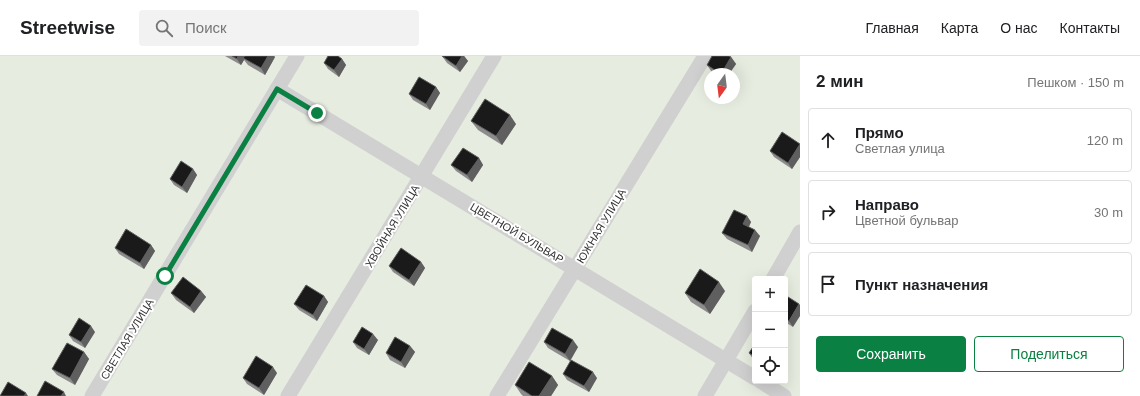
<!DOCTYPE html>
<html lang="ru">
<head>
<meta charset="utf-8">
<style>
  body { margin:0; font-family:Arial,sans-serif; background:#f2f2f2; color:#202124 }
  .controls { position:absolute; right:12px; bottom:12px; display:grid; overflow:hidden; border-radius:4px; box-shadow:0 4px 16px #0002 }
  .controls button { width:36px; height:36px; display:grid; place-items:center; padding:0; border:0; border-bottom:1px solid #e0e0e0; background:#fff; color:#202124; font:20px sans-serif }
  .compass { position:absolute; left:704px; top:12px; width:36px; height:36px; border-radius:50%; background:#fff; box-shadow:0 4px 16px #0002; rotate:194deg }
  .stop { position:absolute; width:12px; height:12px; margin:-9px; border:3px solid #0b8043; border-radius:50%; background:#fff }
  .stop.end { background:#0b8043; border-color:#fff; box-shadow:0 1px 4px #0008 }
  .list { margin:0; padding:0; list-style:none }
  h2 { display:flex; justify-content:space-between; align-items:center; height:52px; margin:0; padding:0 16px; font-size:17px }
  h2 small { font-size:13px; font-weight:400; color:#757577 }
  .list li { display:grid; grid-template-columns:26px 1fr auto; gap:12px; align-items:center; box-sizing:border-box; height:64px; margin:0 8px 8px; padding:0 8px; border:1px solid #e0e0e0; border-radius:4px }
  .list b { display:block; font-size:15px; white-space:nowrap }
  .list p { margin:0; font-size:13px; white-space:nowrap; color:#757577 }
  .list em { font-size:13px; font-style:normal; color:#757577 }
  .actions { display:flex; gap:8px; padding:12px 16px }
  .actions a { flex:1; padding:9px 0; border:1px solid #0b8043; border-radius:4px; text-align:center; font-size:14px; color:#0b8043 }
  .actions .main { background:#0b8043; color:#fff }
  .icon { flex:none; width:22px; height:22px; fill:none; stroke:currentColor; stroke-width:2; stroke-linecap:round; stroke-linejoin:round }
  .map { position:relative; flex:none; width:800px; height:340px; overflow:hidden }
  header { display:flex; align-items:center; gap:24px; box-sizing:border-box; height:56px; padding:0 20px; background:#fff; border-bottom:1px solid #e0e0e0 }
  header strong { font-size:19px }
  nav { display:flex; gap:22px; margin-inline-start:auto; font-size:14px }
  .search { width:280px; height:36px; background:#f2f2f2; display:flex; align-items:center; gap:10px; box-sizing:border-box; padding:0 14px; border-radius:4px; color:#757577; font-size:15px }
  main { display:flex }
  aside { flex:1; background:#fff }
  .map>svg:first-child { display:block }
</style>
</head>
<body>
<header>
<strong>Streetwise</strong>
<div class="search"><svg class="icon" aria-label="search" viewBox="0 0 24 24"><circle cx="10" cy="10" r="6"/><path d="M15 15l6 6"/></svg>Поиск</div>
<nav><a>Главная</a><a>Карта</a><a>О нас</a><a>Контакты</a></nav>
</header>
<main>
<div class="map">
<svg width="800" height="340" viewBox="0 0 800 340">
  <rect width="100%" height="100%" fill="#fff"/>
  <path fill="#e6ecdf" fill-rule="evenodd" d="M 0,0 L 800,0 L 800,340 L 0,340 ZM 710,18 L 734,18 L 734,42 L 710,42 ZM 755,223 L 785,223 L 785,325 L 755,325 Z"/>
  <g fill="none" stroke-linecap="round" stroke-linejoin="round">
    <g stroke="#d0d0d0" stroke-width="15">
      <path d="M 277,33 L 755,322"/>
      <path d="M 773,223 L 800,176"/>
      <path d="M 760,325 L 784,340"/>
      <path d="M 92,340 L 297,0"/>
      <path d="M 288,340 L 494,0"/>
      <path d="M 497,340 L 705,0"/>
      <path d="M 705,340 L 755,255"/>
    </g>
  </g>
  <g fill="#8c8c8c">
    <path d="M 225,0 L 274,0 L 275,1 L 265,19 L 248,9 L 244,4 L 241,9 Z"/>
    <path d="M 442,0 L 464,0 L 468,5 L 460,16 L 447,7 Z"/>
    <path d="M 731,1 L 736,8 L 729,18 L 716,18 L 711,15 L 707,9 Z"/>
    <path d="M 342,3 L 346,9 L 339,21 L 328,13 L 324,7 Z"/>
    <path d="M 436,31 L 440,37 L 430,54 L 413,44 L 409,38 Z"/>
    <path d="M 471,65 L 516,68 L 502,89 L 478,74 Z"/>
    <path d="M 800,88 L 800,101 L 792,113 L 774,101 L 770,95 Z"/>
    <path d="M 479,102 L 483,109 L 472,126 L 456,115 L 451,109 Z"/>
    <path d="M 193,113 L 197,119 L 187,137 L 174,129 L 170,123 Z"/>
    <path d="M 747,160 L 751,166 L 749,171 L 760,180 L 752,196 L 727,183 L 722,177 Z"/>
    <path d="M 151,189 L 155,195 L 144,213 L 119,198 L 115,192 Z"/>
    <path d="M 421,206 L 425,212 L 414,230 L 393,216 L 389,210 Z"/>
    <path d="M 201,235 L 206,241 L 194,257 L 176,244 L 171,237 Z"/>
    <path d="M 725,235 L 710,258 L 691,246 L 685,237 Z"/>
    <path d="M 785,239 L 793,271 L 785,266 Z"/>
    <path d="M 324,240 L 328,246 L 317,265 L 299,254 L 294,248 Z"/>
    <path d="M 95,276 L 85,292 L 73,285 L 69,279 Z"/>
    <path d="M 378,284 L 369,299 L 357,292 L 353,286 Z"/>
    <path d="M 544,286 L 578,291 L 570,305 L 548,292 Z"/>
    <path d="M 755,288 L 755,305 L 753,303 L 749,297 Z"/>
    <path d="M 410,290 L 415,296 L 405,312 L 390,304 L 386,297 Z"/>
    <path d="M 84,296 L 89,303 L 75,329 L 57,319 L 52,313 Z"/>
    <path d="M 277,317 L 264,339 L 247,328 L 243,322 Z"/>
    <path d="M 563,318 L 597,322 L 589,336 L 567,324 Z"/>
    <path d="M 552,320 L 558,329 L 551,340 L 523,340 L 521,338 L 515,329 Z"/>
  </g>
  <g fill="#5f5f5f">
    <path d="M 238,0 L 247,0 L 243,2 L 244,4 L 241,9 L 237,3 Z"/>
    <path d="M 268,0 L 274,0 L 275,1 L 265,19 L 261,12 Z"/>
    <path d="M 462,0 L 464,0 L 468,5 L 460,16 L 456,10 Z"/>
    <path d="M 731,1 L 736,8 L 729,18 L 721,18 Z"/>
    <path d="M 342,3 L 346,9 L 339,21 L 334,14 Z"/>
    <path d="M 436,31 L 440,37 L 430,54 L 426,48 Z"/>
    <path d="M 510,59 L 516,68 L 502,89 L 496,80 Z"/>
    <path d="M 800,88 L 800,101 L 792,113 L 788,107 Z"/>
    <path d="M 479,102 L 483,109 L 472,126 L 467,119 Z"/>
    <path d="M 193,113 L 197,119 L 187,137 L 182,131 Z"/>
    <path d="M 747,160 L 751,166 L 747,174 L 743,168 Z"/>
    <path d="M 755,174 L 760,180 L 752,196 L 748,189 Z"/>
    <path d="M 151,189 L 155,195 L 144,213 L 140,207 Z"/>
    <path d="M 421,206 L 425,212 L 414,230 L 409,224 Z"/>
    <path d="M 719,226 L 725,235 L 710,258 L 704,249 Z"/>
    <path d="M 201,235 L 206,241 L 194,257 L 190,251 Z"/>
    <path d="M 324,240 L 328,246 L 317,265 L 313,259 Z"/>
    <path d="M 799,248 L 800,249 L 800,260 L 793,271 L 789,265 Z"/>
    <path d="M 91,270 L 95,276 L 85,292 L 81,286 Z"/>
    <path d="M 373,278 L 378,284 L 369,299 L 364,293 Z"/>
    <path d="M 573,284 L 578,291 L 570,305 L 565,298 Z"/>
    <path d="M 410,290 L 415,296 L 405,312 L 401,306 Z"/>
    <path d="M 84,296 L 89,303 L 75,329 L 70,322 Z"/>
    <path d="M 273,311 L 277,317 L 264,339 L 259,332 Z"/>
    <path d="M 593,316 L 597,322 L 589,336 L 584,330 Z"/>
    <path d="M 552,320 L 558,329 L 551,340 L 539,340 Z"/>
    <path d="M 64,336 L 66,340 L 61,340 Z"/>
    <path d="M 26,337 L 28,340 L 24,340 Z"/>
  </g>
  <g fill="#1a1a1a" stroke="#5f5f5f">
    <path d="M 232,0 L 238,0 L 237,3 Z"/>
    <path d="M 245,0 L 268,0 L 261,12 L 243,2 Z"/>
    <path d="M 328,0 L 338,0 L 342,3 L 334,14 L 324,7 Z"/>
    <path d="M 442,0 L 462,0 L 456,10 Z"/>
    <path d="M 712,0 L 729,0 L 731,1 L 721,18 L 707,9 Z"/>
    <path d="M 419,21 L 436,31 L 426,48 L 409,38 Z"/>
    <path d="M 485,43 L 510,59 L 496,80 L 471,65 Z"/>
    <path d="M 782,76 L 800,88 L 788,107 L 770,95 Z"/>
    <path d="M 463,92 L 479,102 L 467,119 L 451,109 Z"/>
    <path d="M 181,105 L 193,113 L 182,131 L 170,123 Z"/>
    <path d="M 734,154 L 747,160 L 743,168 L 755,174 L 748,189 L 722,177 Z"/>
    <path d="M 126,173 L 151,189 L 140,207 L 115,192 Z"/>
    <path d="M 401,192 L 421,206 L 409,224 L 389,210 Z"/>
    <path d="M 700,213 L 719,226 L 704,249 L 685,237 Z"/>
    <path d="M 183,221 L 201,235 L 190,251 L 171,237 Z"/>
    <path d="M 306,229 L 324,240 L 313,259 L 294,248 Z"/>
    <path d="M 785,239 L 799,248 L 789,265 L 785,263 Z"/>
    <path d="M 79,262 L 91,270 L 81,286 L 69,279 Z"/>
    <path d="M 362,271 L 373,278 L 364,293 L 353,286 Z"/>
    <path d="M 552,272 L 573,284 L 565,298 L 544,286 Z"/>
    <path d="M 395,281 L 410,290 L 401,306 L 386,297 Z"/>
    <path d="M 67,287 L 84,296 L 70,322 L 52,313 Z"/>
    <path d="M 755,288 L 755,301 L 749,297 Z"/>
    <path d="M 256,300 L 273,311 L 259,332 L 243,322 Z"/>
    <path d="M 571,304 L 593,316 L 584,330 L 563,318 Z"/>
    <path d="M 529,306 L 552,320 L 539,340 L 532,340 L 515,329 Z"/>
    <path d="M 45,325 L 64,336 L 61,340 L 37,340 Z"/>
    <path d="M 8,326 L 26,337 L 24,340 L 0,340 Z"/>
  </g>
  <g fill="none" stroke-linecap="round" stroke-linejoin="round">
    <path stroke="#0b8043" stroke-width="5" d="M 165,220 L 277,33 L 317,57"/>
  </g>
  <g text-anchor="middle" stroke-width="4" stroke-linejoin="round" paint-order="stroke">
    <g font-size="11" fill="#333" stroke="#fff">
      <text transform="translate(392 170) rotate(-59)" y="4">ХВОЙНАЯ УЛИЦА</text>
      <text transform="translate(601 170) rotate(-59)" y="4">ЮЖНАЯ УЛИЦА</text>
      <text transform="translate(517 177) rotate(31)" y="4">ЦВЕТНОЙ БУЛЬВАР</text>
      <text transform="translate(127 283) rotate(-59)" y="4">СВЕТЛАЯ УЛИЦА</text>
    </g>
  </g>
</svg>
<div class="controls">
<button>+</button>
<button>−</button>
<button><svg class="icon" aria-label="locate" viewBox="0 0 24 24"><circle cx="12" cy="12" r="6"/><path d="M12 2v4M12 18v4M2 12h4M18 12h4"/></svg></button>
</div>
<svg class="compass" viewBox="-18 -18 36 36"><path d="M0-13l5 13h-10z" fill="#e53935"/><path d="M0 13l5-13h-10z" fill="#757577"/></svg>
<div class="stop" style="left:165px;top:220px"></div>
<div class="stop end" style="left:317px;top:57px"></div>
</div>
<aside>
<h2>2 мин<small>Пешком · 150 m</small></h2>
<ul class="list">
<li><svg class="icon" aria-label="ahead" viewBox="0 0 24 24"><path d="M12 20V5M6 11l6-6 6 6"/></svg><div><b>Прямо</b><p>Светлая улица</p></div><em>120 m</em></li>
<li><svg class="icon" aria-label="right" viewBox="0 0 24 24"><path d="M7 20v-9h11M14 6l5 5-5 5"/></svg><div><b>Направо</b><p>Цветной бульвар</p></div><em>30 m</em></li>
<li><svg class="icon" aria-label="arrive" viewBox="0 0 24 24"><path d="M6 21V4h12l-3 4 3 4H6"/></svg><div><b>Пункт назначения</b></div></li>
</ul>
<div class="actions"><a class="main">Сохранить</a><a>Поделиться</a></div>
</aside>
</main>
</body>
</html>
